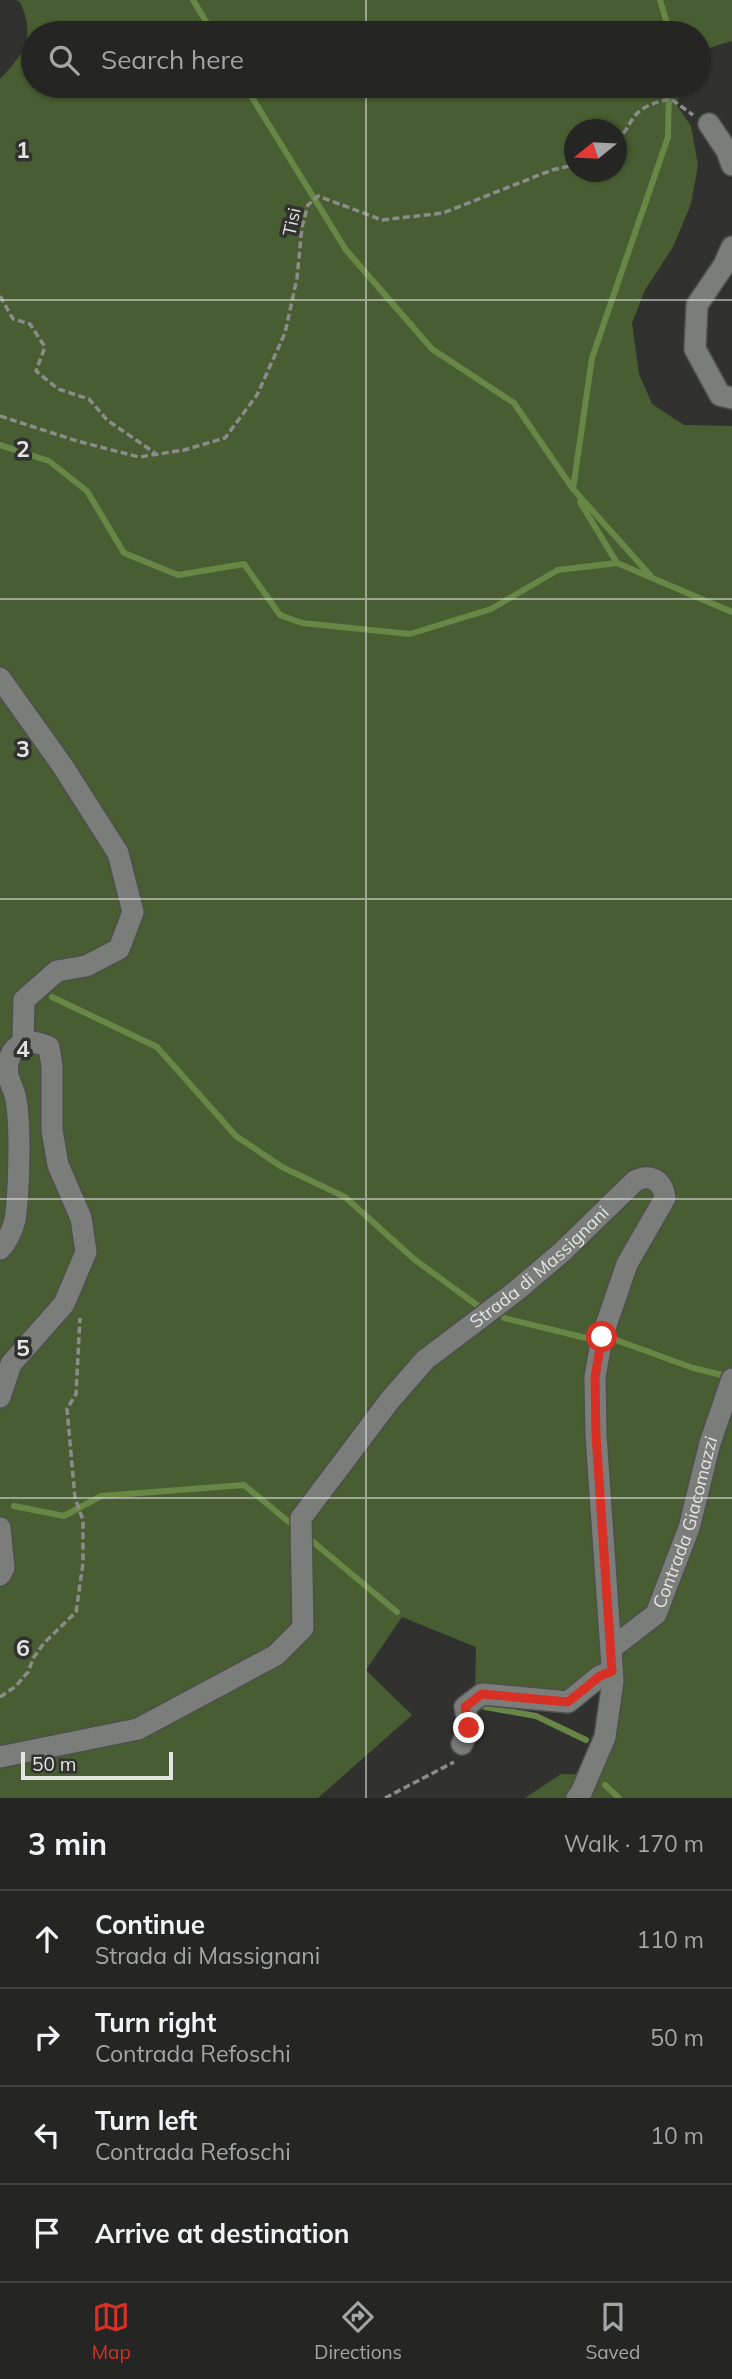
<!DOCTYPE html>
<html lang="en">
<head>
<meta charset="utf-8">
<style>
  body { margin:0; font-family:Mulish,sans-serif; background:#313231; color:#f1f3f6 }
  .compass { position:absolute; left:564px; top:119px; width:63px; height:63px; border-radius:50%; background:#252624; box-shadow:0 2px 5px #0004; rotate:252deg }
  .scale { position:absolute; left:21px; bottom:18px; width:152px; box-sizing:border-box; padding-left:7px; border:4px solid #e4e4e3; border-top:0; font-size:19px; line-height:24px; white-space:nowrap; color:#e4e4e3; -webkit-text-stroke:5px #313230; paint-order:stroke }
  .stop { position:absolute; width:21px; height:21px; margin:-16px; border:5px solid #d93025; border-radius:50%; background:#fff }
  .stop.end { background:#d93025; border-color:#fff; box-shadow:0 2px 7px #0008 }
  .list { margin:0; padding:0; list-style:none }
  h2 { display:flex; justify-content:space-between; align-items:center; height:91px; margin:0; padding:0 28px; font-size:30px }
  h2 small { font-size:23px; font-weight:400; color:#a3a5a6 }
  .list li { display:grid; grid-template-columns:46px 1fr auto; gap:21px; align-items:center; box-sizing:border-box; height:98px; padding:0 28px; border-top:2px solid #424341 }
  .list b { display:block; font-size:26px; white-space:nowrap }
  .list p { margin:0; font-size:23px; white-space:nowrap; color:#a3a5a6 }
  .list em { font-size:23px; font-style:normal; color:#a3a5a6 }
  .icon { flex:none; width:38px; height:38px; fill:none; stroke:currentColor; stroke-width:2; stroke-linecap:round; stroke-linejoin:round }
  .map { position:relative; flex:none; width:732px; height:1798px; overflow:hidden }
  .search { position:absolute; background:#252624; box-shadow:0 2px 5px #0004; left:21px; right:21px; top:21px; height:77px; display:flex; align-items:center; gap:18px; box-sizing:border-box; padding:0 24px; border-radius:38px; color:#a3a5a6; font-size:26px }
  .sheet { height:483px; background:#252624 }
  nav { display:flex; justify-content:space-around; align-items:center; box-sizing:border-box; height:98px; border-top:2px solid #424341; background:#252624; font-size:19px; color:#a3a5a6 }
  nav a { display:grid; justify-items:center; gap:4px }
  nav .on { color:#d93025 }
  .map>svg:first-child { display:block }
</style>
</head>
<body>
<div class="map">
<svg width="732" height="1798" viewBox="0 0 732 1798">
  <rect width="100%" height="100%" fill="#313230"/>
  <path fill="#485d31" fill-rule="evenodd" d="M 16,0 L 732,0 L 732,41 L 699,51 L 699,33 L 33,33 L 33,86 L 684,86 L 676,104 L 691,126 L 698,165 L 691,204 L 673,247 L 645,290 L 632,323 L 639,374 L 652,404 L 684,425 L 732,426 L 732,1798 L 525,1798 L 561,1774 L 598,1775 L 611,1686 L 554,1707 L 475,1699 L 476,1647 L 402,1617 L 366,1670 L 412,1715 L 318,1798 L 0,1798 L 0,79 C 25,53 36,37 20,2 ZM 574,130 L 616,130 L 616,172 L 574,172 Z"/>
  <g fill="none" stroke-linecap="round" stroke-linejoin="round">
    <g stroke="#688747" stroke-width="6">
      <path d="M 193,0 L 213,33"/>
      <path d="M 660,0 L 670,33"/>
      <path d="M 245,86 L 346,250 L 432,349 L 514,403 L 573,489 L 650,575"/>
      <path d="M 0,445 L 49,461 L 87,491 L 124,553 L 178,575 L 244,564 L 280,615 L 302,623 L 410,634 L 491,609 L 558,570 L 617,563 L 732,612"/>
      <path d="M 573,489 L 592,358 L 668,137 L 669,86"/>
      <path d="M 580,502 L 617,563"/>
      <path d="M 52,997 L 157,1047 L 236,1136 L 282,1167 L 345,1197 L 414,1259 L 478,1306"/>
      <path d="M 504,1318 L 586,1338"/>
      <path d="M 616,1340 L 693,1368 L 730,1377"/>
      <path d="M 14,1506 L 64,1516 L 101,1496 L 244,1485 L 295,1527"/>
      <path d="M 306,1536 L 397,1612"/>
      <path d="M 485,1707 L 536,1716 L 586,1740"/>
      <path d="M 605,1785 L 619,1798"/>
    </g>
    <g stroke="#4e4f4d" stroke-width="24">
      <g id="minor">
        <path d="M 709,124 L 727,151 L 732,165"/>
        <path d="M 732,247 L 724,265 L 697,305 L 695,349 L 720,395 L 732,398"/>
        <path d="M 0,678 L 62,765 L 118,853 L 133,912 L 119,949 L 86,966 L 57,971 L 24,1000 L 23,1042"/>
        <path d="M 0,1249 C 7,1242 13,1229 15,1220 C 19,1193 21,1126 16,1100 C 14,1086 5,1078 8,1063 C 13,1041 30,1038 49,1047 L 52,1066 L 52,1130 L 58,1165 L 81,1218 L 86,1252 L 64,1304 L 11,1364 L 0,1397"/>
        <path d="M 0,1528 L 4,1568 L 0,1575"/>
        <path id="s1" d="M 612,1648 L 656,1614 L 689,1528 L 710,1443 L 732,1379"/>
        <path d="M 462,1744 L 469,1728 L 465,1707 L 482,1694 L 568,1702 L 600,1676 L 612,1671"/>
        <path id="s2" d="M 0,1757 L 138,1729 L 276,1655 L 303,1628 L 301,1518 L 390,1400 L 425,1360 L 516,1291 L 562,1252 L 635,1181 C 651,1173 663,1181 665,1198 L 627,1264 L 602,1337 L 595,1377 L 596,1435 L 613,1681 L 605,1737 L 581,1793 L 577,1798"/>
      </g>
    </g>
    <g stroke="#8b8c8a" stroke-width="3.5" stroke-dasharray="7 3.5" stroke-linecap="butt">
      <path d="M 616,141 C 625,134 628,125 634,117 C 643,105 657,102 671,99 L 693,115"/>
      <path d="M 0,296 L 13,319 L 30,324 L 45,347 L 36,371 L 58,389 L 89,399 L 107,420 L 155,453"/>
      <path d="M 0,416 L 77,441 L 139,457 L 184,450 L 225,438 L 257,395 L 285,333 L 297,278 L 302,227 L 308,205 L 318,196 L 382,220 L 443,213 L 552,170 L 574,165"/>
      <path d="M 0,1697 L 16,1686 L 28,1672 L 34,1657 L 44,1643 L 76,1612 L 83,1563 L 83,1520 L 75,1498 L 67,1409 L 76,1394 L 80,1318"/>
      <path d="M 385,1798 L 454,1762"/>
    </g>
    <use href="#minor" stroke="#7b7d7a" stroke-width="21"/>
  </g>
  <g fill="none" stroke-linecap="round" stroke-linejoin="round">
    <path stroke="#d93025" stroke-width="9" d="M 469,1728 L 465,1707 L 482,1694 L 568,1702 L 600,1676 L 612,1671 L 596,1435 L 595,1377 L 602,1337"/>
  </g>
  <path fill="none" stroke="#e4e4e3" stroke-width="2" stroke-opacity="0.55" d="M 366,0 L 366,33M 366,86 L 366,1798M 0,300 L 732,300M 0,599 L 732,599M 0,899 L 732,899M 0,1199 L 732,1199M 0,1498 L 732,1498"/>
  <g text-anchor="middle" stroke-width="7" stroke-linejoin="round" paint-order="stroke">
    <g font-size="18" fill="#e4e4e3" stroke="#313230">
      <text transform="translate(292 222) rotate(-78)" y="6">Tisi</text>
      <text dy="6" stroke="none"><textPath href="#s2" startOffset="794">Strada di Massignani</textPath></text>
      <text dy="6" stroke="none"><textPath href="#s1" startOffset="152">Contrada Giacomazzi</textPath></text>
    </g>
  </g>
  <g font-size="23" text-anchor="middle" font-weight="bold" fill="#e4e4e3" stroke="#313230" stroke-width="7" stroke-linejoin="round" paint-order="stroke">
    <text x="23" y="158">1</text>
    <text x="23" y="457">2</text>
    <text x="23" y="757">3</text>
    <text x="23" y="1057">4</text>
    <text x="23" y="1356">5</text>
    <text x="23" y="1656">6</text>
  </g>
</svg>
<svg class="compass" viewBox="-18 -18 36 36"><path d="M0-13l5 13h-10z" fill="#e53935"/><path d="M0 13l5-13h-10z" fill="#a3a5a6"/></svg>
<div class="scale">50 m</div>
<div class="stop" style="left:602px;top:1337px"></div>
<div class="stop end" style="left:469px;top:1728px"></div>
<div class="search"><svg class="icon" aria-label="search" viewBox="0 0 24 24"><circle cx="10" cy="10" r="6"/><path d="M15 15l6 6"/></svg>Search here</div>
</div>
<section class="sheet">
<h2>3 min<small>Walk · 170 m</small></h2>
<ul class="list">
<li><svg class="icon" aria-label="ahead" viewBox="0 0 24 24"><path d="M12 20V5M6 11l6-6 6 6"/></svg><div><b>Continue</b><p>Strada di Massignani</p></div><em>110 m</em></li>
<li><svg class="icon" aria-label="right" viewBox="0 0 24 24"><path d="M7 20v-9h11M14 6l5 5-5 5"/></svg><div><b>Turn right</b><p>Contrada Refoschi</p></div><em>50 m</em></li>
<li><svg class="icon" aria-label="left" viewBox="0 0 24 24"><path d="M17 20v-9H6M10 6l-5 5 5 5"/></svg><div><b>Turn left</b><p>Contrada Refoschi</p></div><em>10 m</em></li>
<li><svg class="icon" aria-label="arrive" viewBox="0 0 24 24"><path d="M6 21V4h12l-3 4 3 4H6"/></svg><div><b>Arrive at destination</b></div></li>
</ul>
</section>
<nav>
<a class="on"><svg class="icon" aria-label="map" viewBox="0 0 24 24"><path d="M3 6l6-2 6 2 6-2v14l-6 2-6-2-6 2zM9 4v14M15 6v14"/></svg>Map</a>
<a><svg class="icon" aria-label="directions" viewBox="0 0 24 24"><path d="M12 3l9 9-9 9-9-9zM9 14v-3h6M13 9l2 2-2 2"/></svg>Directions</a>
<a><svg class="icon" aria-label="saved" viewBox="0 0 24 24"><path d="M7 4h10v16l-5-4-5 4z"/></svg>Saved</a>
</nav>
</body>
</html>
